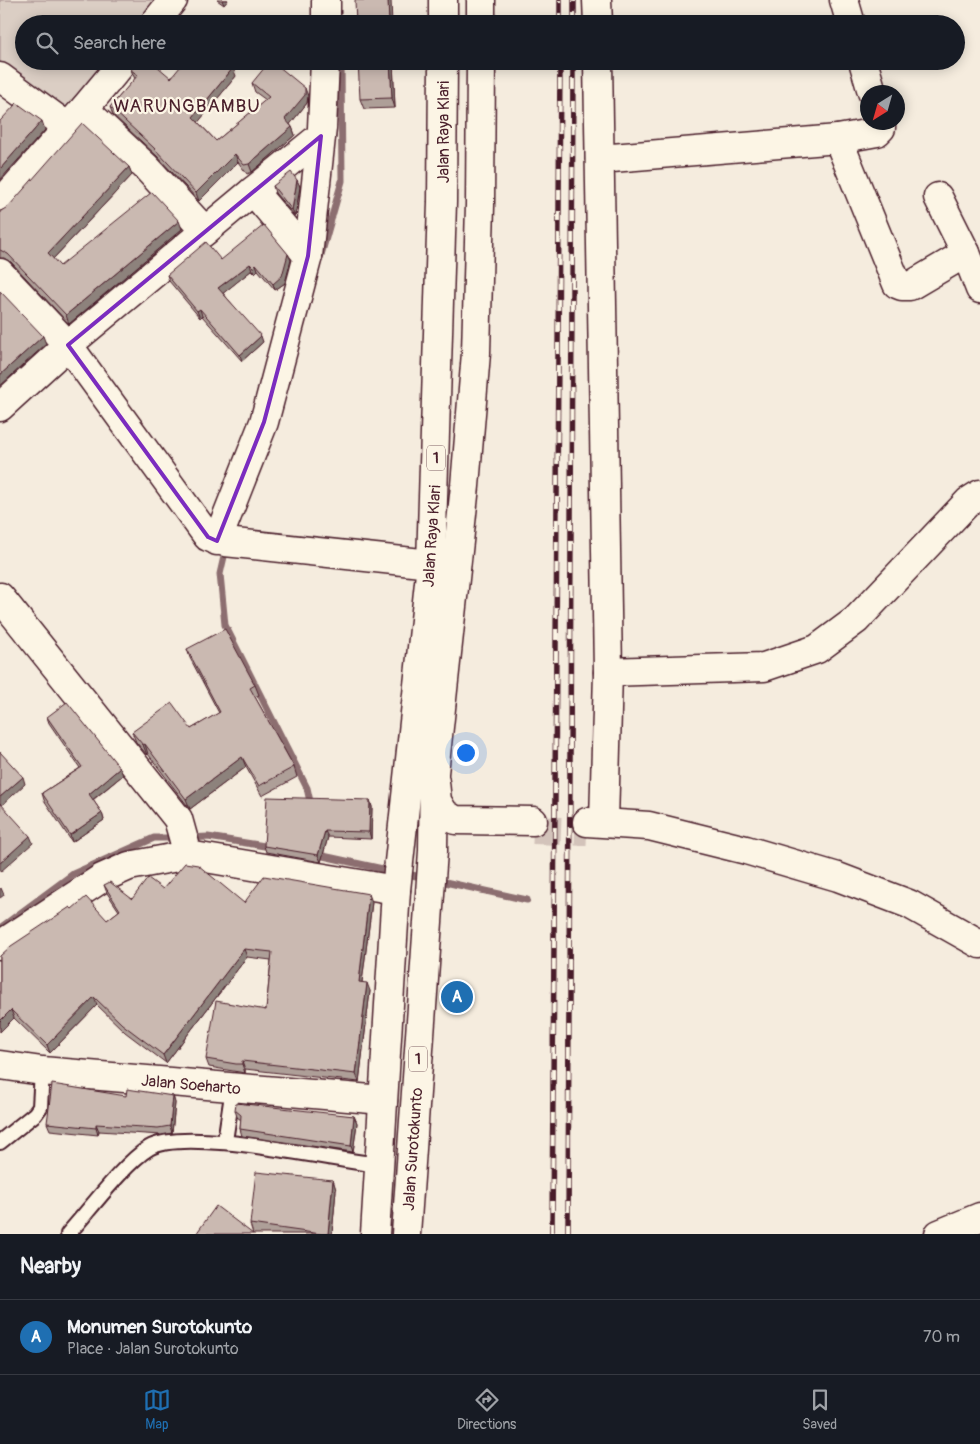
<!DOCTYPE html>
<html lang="en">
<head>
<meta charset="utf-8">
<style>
  body { margin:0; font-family:Pangolin,sans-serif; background:#242831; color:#f1f3f6 }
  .compass { position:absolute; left:860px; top:85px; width:45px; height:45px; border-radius:50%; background:#171b24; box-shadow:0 2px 12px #0003; rotate:217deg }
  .you { position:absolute; left:465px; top:752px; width:18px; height:18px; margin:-12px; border:4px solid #fff; border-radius:50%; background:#1a73e8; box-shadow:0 0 0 8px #1a73e833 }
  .badge { display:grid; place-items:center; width:32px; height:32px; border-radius:50%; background:#1f6fb2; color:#fff; font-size:16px; font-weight:700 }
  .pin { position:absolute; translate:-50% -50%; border:2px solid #fff; box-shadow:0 1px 5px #0006 }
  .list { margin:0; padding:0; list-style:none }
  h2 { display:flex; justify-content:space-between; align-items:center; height:65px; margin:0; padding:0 20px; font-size:21px }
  h2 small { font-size:16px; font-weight:400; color:#9ea1a6 }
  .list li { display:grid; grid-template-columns:32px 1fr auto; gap:15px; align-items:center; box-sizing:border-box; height:75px; padding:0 20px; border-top:1px solid #363941 }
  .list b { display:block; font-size:19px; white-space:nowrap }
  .list p { margin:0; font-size:16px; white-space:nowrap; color:#9ea1a6 }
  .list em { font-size:16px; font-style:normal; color:#9ea1a6 }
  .icon { flex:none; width:28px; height:28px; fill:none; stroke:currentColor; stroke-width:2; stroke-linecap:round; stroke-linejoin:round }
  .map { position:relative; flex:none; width:980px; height:1234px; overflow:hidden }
  .search { position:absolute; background:#171b24; box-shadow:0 2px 12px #0003; left:15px; right:15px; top:15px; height:55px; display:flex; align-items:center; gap:12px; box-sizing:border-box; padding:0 18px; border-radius:28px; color:#9ea1a6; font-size:19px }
  .sheet { height:140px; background:#171b24 }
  nav { display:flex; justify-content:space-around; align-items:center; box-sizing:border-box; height:70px; border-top:1px solid #363941; background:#171b24; font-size:14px; color:#9ea1a6 }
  nav a { display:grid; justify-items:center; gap:2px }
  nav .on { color:#1f6fb2 }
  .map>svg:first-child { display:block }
</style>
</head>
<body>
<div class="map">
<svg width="980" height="1234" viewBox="0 0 980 1234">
  <rect width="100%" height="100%" fill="#f5ecde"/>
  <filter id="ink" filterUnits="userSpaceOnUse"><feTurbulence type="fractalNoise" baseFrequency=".02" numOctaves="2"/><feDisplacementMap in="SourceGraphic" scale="10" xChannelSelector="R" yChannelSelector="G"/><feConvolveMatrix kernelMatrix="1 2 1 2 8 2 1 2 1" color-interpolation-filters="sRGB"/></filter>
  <g filter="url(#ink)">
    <path fill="#dbcec4" stroke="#927678" d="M 0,0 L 167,0 L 148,24 L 24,24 L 24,61 L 119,61 L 68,127 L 0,77 Z"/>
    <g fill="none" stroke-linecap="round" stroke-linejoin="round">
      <g stroke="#8c6e70" stroke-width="7">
        <path d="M 321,255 L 342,181 L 341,61"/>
        <path d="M 226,548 L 220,574 L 225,625 L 307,788 L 311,806"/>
        <path d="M 188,838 L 208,837 L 271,847"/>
        <path d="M 314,854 L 392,871"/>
        <path d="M 402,873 L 426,878"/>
        <path d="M 436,880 L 527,900"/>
        <path d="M 0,928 L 73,874 L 154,838 L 177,838"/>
      </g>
      <path stroke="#d3c3ba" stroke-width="28" stroke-dasharray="28 14" stroke-linecap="butt" d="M 533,830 L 587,832"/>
      <g stroke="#4a1f2b" stroke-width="18">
        <g id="service">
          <path d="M 225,1141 L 233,1088"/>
          <path d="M 0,1142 L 35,1114 L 40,1107 L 42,1071"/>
          <path d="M 68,1234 C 89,1211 124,1163 149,1148 C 185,1126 331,1160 379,1165"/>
        </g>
      </g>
      <g stroke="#4a1f2b" stroke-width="31">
        <g id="minor">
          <path d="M 597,0 L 598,24"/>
          <path d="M 844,0 L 851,24"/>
          <path d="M 154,24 L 173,0"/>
          <path d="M 326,24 L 326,0"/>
          <path d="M 598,61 L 608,672 L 604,822"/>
          <path d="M 863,61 L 872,92"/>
          <path d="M 0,77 L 68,127"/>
          <path d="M 84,109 L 146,167 L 205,231"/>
          <path d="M 881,122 L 881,128 L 877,132 L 838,139 L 897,284 L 902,286 L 910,286 L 966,253 L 938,197"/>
          <path d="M 600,159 L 838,139"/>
          <path d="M 253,191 L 321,136"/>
          <path d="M 0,204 L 84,109 L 124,61"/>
          <path d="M 966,253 L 980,289"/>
          <path d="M 0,273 L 68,345 L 208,537 L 225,542 L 431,564"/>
          <path d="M 0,407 L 68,345 L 253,191 L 308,256"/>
          <path d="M 217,541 L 264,422 L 308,256 L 322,128 L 325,61"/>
          <path d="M 0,597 L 178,819 L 188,855"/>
          <path d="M 608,672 L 764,667 L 817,649 L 856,620 L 969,501 L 980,494"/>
          <path d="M 0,945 L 102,878 L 129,866 L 188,855 L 396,890"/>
          <path d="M 939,1234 L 980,1217"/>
        </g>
      </g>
      <g stroke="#4a1f2b" stroke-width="31">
        <g id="tertiary">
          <path d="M 435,782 L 437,801 L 444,813 L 455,820 L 533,821"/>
          <path d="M 587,822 L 649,826 L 746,850 L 838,877 L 909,904 L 980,944"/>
          <path d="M 0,1065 L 42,1071 L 383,1100"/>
        </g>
      </g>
      <g stroke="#4a1f2b" stroke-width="31">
        <g id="primary">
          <path d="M 481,0 L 481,24"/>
          <path d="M 443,24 L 443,0"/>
          <path d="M 375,1234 L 396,890 L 431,564 L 442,202 L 443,61"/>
          <path d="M 406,1234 L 433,851 L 434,773 L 465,486 L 476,353 L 480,205 L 481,61"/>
        </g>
      </g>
      <use href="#service" stroke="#fcf5e5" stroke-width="14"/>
      <use href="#minor" stroke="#fcf5e5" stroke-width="28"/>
      <use href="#tertiary" stroke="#fcf5e5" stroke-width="28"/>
      <use href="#primary" stroke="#fcf5e5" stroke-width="28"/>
      <g stroke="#4a1f2b" stroke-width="5.5">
        <g id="rail">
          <path d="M 560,24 L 560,0"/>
          <path d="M 574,24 L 574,0"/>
          <path d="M 552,1234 L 560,61"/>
          <path d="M 568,1234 L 573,61"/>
        </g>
      </g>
      <use href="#rail" stroke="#fcf5e5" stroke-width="4" stroke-dasharray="11" stroke-linecap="butt"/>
    </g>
    <g fill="#ae9f98" stroke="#4a1f2b">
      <path d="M 217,0 L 228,0 L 224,5 Z"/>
      <path d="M 393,61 L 395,108 L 364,109 L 360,99 Z"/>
      <path d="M 131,70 L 171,78 L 236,76 L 198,122 L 216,141 L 266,100 L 255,92 L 252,83 L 308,96 L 307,103 L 290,124 L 292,127 L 295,135 L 252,172 L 247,174 L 238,162 L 199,201 L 157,156 L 113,115 L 110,107 L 135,79 Z"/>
      <path d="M 129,167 L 132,175 L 53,259 L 60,266 L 182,229 L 69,324 L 11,262 L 4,258 L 0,258 L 0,211 Z"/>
      <path d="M 297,180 L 300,187 L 295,216 L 275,193 L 273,186 Z"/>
      <path d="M 288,254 L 291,260 L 285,283 L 275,290 L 258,270 L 255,273 L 252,270 L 223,293 L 263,342 L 242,361 L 202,316 L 200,318 L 169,281 L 167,275 L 221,260 Z"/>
      <path d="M 187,649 L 255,685 L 259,695 L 255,697 L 294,767 L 297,777 L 262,796 L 246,767 L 190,809 L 148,754 L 147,755 L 136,742 L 132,732 L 191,729 L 219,713 L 190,658 Z"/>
      <path d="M 47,717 L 123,775 L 93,800 L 102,813 L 104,820 L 72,842 L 44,800 L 42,793 L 80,768 L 49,723 Z"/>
      <path d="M 370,800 L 372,807 L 371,839 L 328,837 L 321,862 L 266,852 L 264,846 Z"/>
      <path d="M 104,885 L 132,899 L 163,889 L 244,903 L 372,902 L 362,982 L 370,991 L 359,1082 L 245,1069 L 245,1073 L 209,1067 L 206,1059 L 266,1010 L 271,960 L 247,957 L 166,1063 L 125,1032 L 97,1005 L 50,1053 L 14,1018 L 0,1032 L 0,956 L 72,909 L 107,920 L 119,911 L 107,893 Z"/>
      <path d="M 126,1096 L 173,1096 L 175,1103 L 172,1133 L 161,1135 L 99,1131 L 98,1135 L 50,1130 L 47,1123 Z"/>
      <path d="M 235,1110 L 354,1116 L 357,1123 L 353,1152 L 242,1136 L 240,1129 L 241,1120 L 237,1117 Z"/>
      <path d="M 333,1180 L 336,1190 L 332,1234 L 253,1234 L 250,1224 Z"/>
    </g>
    <g fill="#8d827c" stroke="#4a1f2b">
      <path d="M 222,0 L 228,0 L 224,5 Z"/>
      <path d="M 388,0 L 391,0 L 392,24 L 389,24 Z"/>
      <path d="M 390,61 L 393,61 L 395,108 L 392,98 Z"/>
      <path d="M 233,68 L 236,76 L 196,125 L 193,117 Z"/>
      <path d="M 305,88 L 308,96 L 307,103 L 288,127 L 285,119 Z"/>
      <path d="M 42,121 L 45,130 L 0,180 L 0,169 Z"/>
      <path d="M 292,127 L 295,135 L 252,172 L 249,164 Z"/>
      <path d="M 235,154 L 238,162 L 199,201 L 196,193 Z"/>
      <path d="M 129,167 L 132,175 L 51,261 L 48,253 Z"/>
      <path d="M 297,180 L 300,187 L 295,216 L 292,210 Z"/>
      <path d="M 179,221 L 182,229 L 69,324 L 66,315 Z"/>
      <path d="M 288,254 L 291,260 L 285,283 L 275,290 L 273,284 Z"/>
      <path d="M 250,264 L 252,270 L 221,295 L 218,288 Z"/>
      <path d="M 256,264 L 258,270 L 255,273 L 253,267 Z"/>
      <path d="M 200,309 L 202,316 L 200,318 L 197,311 Z"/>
      <path d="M 43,336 L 46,344 L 0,386 L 0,375 Z"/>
      <path d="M 261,336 L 263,342 L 242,361 L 240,355 Z"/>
      <path d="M 145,744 L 148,754 L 147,755 L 143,745 Z"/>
      <path d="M 242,757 L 246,767 L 190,809 L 186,799 Z"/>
      <path d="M 120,768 L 123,775 L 91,801 L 89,794 Z"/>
      <path d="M 23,777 L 25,784 L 0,807 L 0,797 Z"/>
      <path d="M 370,800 L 372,807 L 371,839 L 369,832 Z"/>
      <path d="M 102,813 L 104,820 L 72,842 L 70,835 Z"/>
      <path d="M 325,831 L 328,837 L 321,862 L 318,855 Z"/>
      <path d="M 30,836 L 33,843 L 0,872 L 0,863 Z"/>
      <path d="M 1,888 L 4,895 L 0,898 L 0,889 Z"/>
      <path d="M 369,894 L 372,902 L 361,990 L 359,982 Z"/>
      <path d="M 244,949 L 247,957 L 166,1063 L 163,1055 Z"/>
      <path d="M 367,983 L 370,991 L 359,1082 L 356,1074 Z"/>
      <path d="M 94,997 L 97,1005 L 50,1053 L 47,1045 Z"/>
      <path d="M 11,1010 L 14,1018 L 0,1032 L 0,1021 Z"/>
      <path d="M 242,1061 L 245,1069 L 245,1073 L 242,1064 Z"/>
      <path d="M 173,1096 L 175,1103 L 172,1133 L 170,1126 Z"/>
      <path d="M 354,1116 L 357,1123 L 353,1152 L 351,1146 Z"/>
      <path d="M 96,1124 L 99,1131 L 98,1135 L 96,1128 Z"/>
      <path d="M 333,1180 L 336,1190 L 332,1234 L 328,1234 Z"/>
    </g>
    <g fill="#cab9b1" stroke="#4a1f2b">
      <path d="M 355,0 L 388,0 L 389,24 L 356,24 Z"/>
      <path d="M 139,61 L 151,61 L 171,78 L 185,61 L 225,61 L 233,68 L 193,117 L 216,141 L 269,97 L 252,83 L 270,61 L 272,61 L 305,88 L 305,95 L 285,119 L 292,127 L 249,164 L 244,165 L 235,154 L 196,193 L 154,148 L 110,107 L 138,75 L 131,70 Z"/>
      <path d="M 358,61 L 390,61 L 392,98 L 360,99 Z"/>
      <path d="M 17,103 L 42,121 L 0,169 L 0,121 Z"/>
      <path d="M 82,123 L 129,167 L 48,253 L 60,266 L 152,192 L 179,221 L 66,315 L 8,254 L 0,250 L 0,211 L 1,211 L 9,206 Z"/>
      <path d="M 291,172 L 297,180 L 292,210 L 273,186 Z"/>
      <path d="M 264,225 L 288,254 L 282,276 L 273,284 L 256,264 L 253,267 L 250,264 L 218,288 L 261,336 L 240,355 L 200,309 L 197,311 L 167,275 L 206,242 L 221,260 Z"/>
      <path d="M 0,291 L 43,336 L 0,375 Z"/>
      <path d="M 225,629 L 255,685 L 250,688 L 294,767 L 259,786 L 242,757 L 186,799 L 145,744 L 143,745 L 132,732 L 172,703 L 191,729 L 220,712 L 187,649 Z"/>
      <path d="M 67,702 L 120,768 L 89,794 L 102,813 L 70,835 L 42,793 L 82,767 L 47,717 Z"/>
      <path d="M 0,752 L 23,777 L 0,797 Z"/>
      <path d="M 267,797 L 370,800 L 369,832 L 325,831 L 318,855 L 264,846 Z"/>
      <path d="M 0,803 L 30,836 L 0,863 Z"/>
      <path d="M 185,863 L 198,865 L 244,903 L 264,876 L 369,894 L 359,982 L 367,983 L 356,1074 L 242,1061 L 242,1064 L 236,1064 L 206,1059 L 216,1001 L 266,1010 L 272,952 L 244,949 L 163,1055 L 122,1024 L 94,997 L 47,1045 L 11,1010 L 0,1021 L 0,956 L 11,946 L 70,907 L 72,909 L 86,897 L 107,920 L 120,910 L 104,885 L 110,882 L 132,899 L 148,878 L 163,889 Z"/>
      <path d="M 52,1084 L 126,1096 L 127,1089 L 173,1096 L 170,1126 L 158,1128 L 96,1124 L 96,1128 L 47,1123 Z"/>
      <path d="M 236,1103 L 354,1116 L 351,1146 L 240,1129 L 241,1115 L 235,1110 Z"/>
      <path d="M 256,1172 L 333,1180 L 328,1234 L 321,1234 L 250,1224 Z"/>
      <path d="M 216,1206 L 253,1234 L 196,1234 Z"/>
    </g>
  </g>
  <path fill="none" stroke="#7b2cbf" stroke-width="4" stroke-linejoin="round" d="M 321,136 L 308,256 L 264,422 L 217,541 L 208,537 L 68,345 Z"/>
  <g text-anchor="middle" stroke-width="4.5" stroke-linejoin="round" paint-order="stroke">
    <g fill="#fcf5e5" stroke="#7f5f63" stroke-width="1">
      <rect x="427" y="445.5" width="18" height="25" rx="4"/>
      <rect x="409" y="1046.5" width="18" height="25" rx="4"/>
    </g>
    <g font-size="15" font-weight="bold" fill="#4a1f2b">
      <text x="436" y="463">1</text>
      <text x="418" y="1064">1</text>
    </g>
    <g font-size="16" fill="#4a1f2b" stroke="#fcf5e5">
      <text transform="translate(443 132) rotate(-90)" y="6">Jalan Raya Klari</text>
      <text transform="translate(431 536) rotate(-86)" y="6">Jalan Raya Klari</text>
      <text transform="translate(191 1084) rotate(5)" y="6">Jalan Soeharto</text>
      <text transform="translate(412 1149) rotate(-86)" y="6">Jalan Surotokunto</text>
    </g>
    <g font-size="19" letter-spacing="1" fill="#4a1f2b" stroke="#fcf5e5">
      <text x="187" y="112">WARUNGBAMBU</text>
    </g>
  </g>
</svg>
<svg class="compass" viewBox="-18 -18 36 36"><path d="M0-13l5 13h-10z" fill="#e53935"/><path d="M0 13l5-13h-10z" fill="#9ea1a6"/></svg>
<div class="you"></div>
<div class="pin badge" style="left:457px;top:997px">A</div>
<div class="search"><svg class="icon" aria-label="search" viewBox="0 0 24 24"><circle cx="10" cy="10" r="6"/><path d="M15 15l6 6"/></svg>Search here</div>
</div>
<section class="sheet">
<h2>Nearby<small></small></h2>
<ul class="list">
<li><span class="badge">A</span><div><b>Monumen Surotokunto</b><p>Place · Jalan Surotokunto</p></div><em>70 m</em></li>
</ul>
</section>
<nav>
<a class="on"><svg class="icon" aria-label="map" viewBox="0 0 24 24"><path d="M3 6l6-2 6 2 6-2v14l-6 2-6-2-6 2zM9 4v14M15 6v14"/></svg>Map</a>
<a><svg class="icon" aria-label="directions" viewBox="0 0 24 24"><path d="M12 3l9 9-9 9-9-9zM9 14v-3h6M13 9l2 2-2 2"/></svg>Directions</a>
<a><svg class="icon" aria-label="saved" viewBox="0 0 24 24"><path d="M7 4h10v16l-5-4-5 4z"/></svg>Saved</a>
</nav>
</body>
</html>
